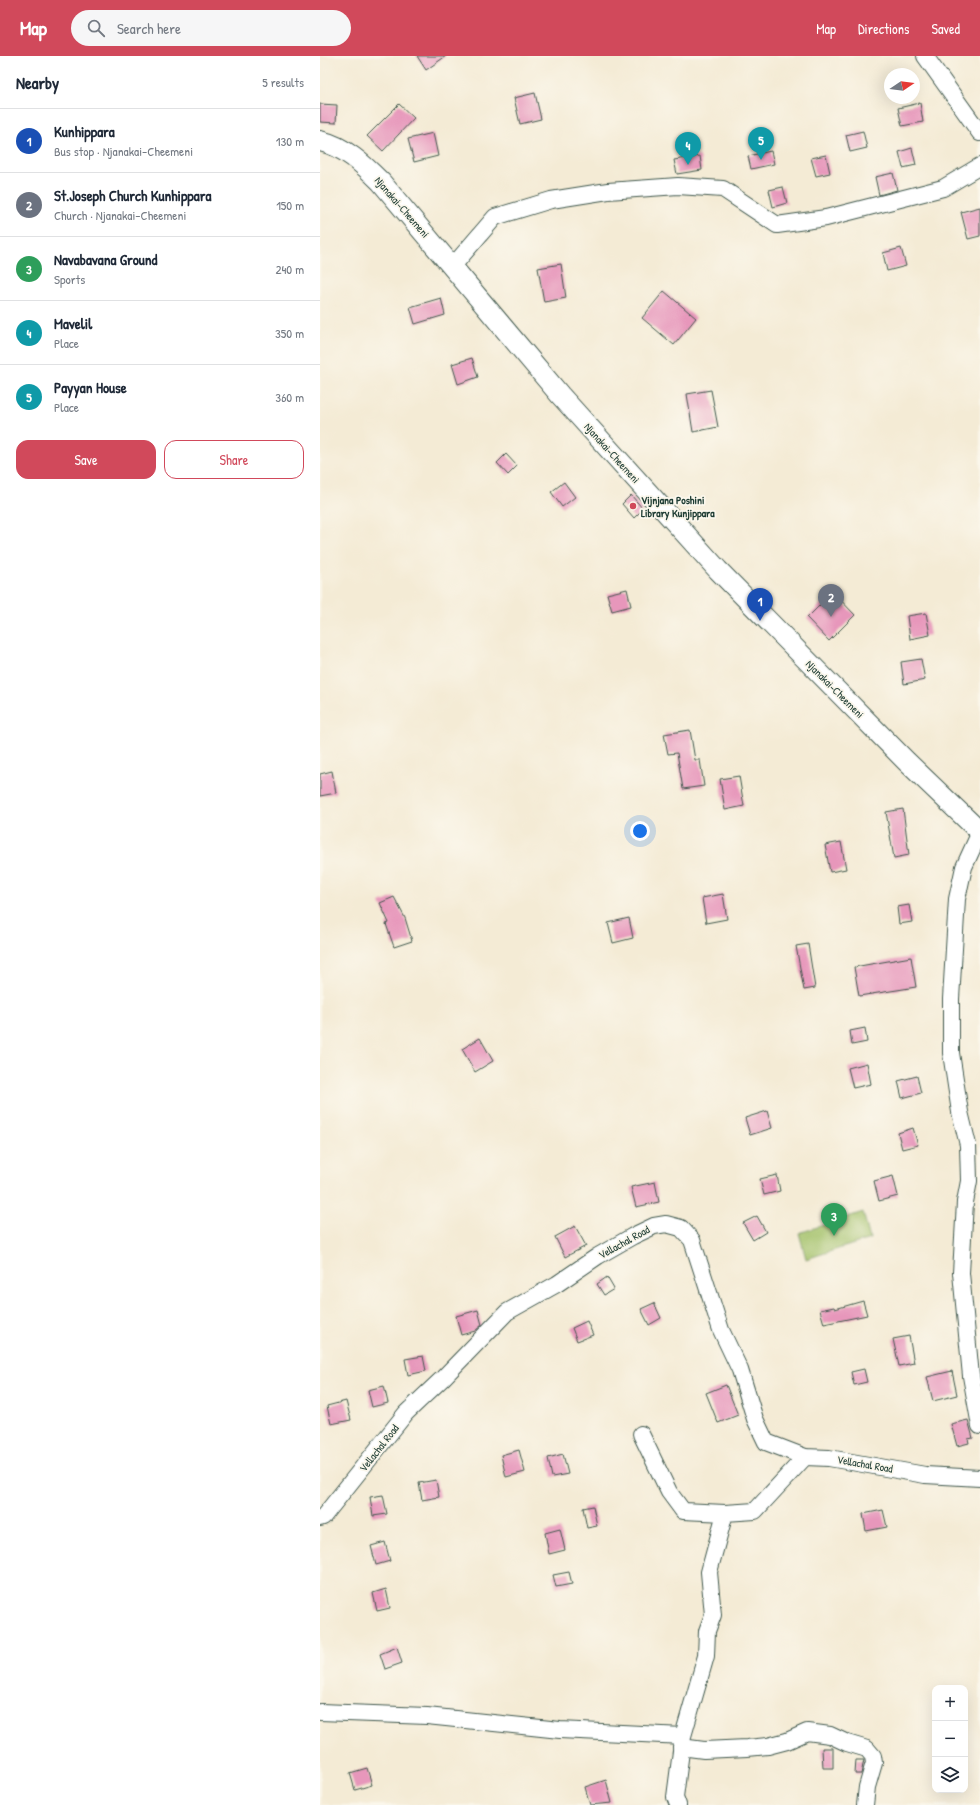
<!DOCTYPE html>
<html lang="en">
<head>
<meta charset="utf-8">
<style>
  body { margin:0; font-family:"Patrick Hand",sans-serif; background:#f6f6f7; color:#1f2937 }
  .controls { position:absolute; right:12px; bottom:12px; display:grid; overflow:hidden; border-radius:8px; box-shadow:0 4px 16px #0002 }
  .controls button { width:36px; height:36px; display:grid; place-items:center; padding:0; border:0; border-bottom:1px solid #e0e1e3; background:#fff; color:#1f2937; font:20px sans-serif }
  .compass { position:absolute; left:564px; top:12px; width:36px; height:36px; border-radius:50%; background:#fff; box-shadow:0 4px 16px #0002; rotate:77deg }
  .you { position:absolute; left:320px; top:775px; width:14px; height:14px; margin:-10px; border:3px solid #fff; border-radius:50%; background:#1a73e8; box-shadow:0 0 0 6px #1a73e833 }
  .badge { display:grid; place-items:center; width:26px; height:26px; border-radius:50%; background:#d1495b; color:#fff; font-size:13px; font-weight:700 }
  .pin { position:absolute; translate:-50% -33px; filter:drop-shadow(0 1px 2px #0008) }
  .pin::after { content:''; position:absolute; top:21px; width:14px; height:12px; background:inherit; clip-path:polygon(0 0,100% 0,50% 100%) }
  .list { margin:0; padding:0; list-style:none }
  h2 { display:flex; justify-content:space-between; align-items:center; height:52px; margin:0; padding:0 16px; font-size:17px }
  h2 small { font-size:13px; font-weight:400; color:#747a83 }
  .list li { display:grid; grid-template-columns:26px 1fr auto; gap:12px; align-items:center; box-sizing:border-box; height:64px; padding:0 16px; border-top:1px solid #e0e1e3 }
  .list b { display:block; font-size:15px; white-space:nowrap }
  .list p { margin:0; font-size:13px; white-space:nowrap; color:#747a83 }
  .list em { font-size:13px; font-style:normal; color:#747a83 }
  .actions { display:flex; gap:8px; padding:12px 16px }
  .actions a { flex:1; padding:9px 0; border:1px solid #d1495b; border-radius:12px; text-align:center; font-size:14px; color:#d1495b }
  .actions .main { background:#d1495b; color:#fff }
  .icon { flex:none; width:22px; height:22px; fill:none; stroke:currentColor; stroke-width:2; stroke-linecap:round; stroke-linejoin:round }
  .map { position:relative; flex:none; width:660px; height:1749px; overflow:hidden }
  header { display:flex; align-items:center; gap:24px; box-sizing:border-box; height:56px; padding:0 20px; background:#d1495b; color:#fff }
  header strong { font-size:19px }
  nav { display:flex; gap:22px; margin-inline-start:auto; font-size:14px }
  .search { width:280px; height:36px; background:#f6f6f7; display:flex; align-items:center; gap:10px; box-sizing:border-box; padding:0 14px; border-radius:22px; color:#747a83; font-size:15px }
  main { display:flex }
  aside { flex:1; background:#fff }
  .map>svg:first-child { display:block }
</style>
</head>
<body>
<header>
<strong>Map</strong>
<div class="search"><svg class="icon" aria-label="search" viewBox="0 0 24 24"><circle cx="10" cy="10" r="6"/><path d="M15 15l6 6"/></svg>Search here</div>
<nav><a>Map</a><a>Directions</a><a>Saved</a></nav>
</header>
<main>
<aside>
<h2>Nearby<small>5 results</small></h2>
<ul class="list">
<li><span class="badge" style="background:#1a4fb4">1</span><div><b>Kunhippara</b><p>Bus stop · Njanakai-Cheemeni</p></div><em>130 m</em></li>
<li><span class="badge" style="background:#6b7280">2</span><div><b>St.Joseph Church Kunhippara</b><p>Church · Njanakai-Cheemeni</p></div><em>150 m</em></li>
<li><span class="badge" style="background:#2e9e5b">3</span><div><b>Navabavana Ground</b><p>Sports</p></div><em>240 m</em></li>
<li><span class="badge" style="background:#0f9aa8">4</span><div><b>Mavelil</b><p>Place</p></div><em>350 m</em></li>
<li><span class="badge" style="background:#0f9aa8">5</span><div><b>Payyan House</b><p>Place</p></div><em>360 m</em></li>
</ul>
<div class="actions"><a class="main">Save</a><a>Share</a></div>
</aside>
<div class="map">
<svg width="660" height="1749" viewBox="0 0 660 1749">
  <rect width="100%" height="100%" fill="#fbf7ec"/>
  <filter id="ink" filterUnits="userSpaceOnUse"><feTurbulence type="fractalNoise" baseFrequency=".025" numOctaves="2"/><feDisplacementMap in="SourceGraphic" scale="8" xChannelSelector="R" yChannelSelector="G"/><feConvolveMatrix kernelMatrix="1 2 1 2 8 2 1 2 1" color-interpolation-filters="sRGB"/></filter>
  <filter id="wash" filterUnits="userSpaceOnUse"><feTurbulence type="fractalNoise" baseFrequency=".012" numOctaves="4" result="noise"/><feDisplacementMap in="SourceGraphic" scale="16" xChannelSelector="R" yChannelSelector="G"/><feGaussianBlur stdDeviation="0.9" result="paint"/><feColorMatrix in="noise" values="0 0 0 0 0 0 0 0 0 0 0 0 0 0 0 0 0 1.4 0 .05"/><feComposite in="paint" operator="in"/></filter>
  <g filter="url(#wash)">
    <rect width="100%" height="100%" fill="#f4ebd5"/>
    <path fill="#a3c169" stroke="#617f4e" d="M 543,1156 L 550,1183 L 486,1203 L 479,1177 Z"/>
    <g id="blocks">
      <g fill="#e797bb">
        <path d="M 97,0 L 126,0 L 106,14 Z"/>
        <path d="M 215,37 L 221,63 L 200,68 L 194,42 Z"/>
        <path d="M 600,47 L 603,66 L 582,70 L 578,52 Z"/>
        <path d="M 0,48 L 17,49 L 16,67 L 0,66 Z"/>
        <path d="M 79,48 L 94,62 L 63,95 L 47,80 Z"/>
        <path d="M 543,75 L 547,92 L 530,96 L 526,79 Z"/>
        <path d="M 113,77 L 118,100 L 94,106 L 88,83 Z"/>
        <path d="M 592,92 L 596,109 L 583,112 L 579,96 Z"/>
        <path d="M 451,95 L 454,108 L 431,113 L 428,100 Z"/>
        <path d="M 506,99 L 510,117 L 496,120 L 491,102 Z"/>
        <path d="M 380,100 L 382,114 L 357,118 L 354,104 Z"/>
        <path d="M 573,117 L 577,134 L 559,139 L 555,121 Z"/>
        <path d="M 463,131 L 467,147 L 453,151 L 449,134 Z"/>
        <path d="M 660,151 L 660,180 L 648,183 L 641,156 Z"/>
        <path d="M 581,192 L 586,210 L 567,215 L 563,197 Z"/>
        <path d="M 241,208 L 246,242 L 224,246 L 218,212 Z"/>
        <path d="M 344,235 L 376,262 L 354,289 L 322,262 Z"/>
        <path d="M 121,242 L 125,259 L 95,268 L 90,251 Z"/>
        <path d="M 152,302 L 158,321 L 138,328 L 132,308 Z"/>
        <path d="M 391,334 L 398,371 L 373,376 L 367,338 Z"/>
        <path d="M 186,398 L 197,410 L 188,419 L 177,407 Z"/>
        <path d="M 244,426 L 255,441 L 242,451 L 231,436 Z"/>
        <path d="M 311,439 L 323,453 L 314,462 L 302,448 Z"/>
        <path d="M 307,533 L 311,550 L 292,555 L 287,538 Z"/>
        <path d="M 513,536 L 535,559 L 509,585 L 487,562 Z"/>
        <path d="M 606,557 L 610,579 L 590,583 L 587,560 Z"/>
        <path d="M 601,603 L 605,624 L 584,628 L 581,606 Z"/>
        <path d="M 370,674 L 375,704 L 380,704 L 384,730 L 363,733 L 357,697 L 348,698 L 344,678 Z"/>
        <path d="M 12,715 L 16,737 L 0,740 L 0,718 Z"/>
        <path d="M 419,720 L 424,750 L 405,754 L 400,723 Z"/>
        <path d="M 583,753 L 589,799 L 574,802 L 566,756 Z"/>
        <path d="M 521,786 L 526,813 L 510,816 L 505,789 Z"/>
        <path d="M 403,838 L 407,863 L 386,867 L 382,842 Z"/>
        <path d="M 74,841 L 85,862 L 92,885 L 74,891 L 66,868 L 69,867 L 60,847 Z"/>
        <path d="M 589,849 L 592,866 L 579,868 L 577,851 Z"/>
        <path d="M 309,862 L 313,882 L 293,887 L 288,867 Z"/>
        <path d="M 488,888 L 495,932 L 484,934 L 476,890 Z"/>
        <path d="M 591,901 L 596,931 L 539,940 L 534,911 Z"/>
        <path d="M 545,972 L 547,986 L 532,989 L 530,975 Z"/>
        <path d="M 160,982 L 173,1005 L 155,1016 L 142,993 Z"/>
        <path d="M 547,1007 L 551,1028 L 533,1032 L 528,1012 Z"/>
        <path d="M 597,1020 L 601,1037 L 582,1042 L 578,1025 Z"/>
        <path d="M 447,1055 L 452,1072 L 430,1079 L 425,1062 Z"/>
        <path d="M 593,1072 L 598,1089 L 582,1093 L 578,1077 Z"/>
        <path d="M 457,1119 L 460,1135 L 444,1139 L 440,1123 Z"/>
        <path d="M 573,1120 L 578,1140 L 559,1145 L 554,1125 Z"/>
        <path d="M 335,1126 L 339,1146 L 316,1151 L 311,1131 Z"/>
        <path d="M 437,1160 L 446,1176 L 433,1184 L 423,1167 Z"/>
        <path d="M 255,1170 L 266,1190 L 245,1201 L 235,1181 Z"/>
        <path d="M 287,1221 L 294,1233 L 284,1239 L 277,1228 Z"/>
        <path d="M 543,1245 L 547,1259 L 504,1268 L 500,1254 L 514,1251 L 515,1253 Z"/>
        <path d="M 334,1247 L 341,1262 L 329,1269 L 321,1253 Z"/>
        <path d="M 158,1254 L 162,1269 L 155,1275 L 141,1279 L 136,1260 Z"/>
        <path d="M 267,1265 L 273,1279 L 257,1285 L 252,1272 Z"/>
        <path d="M 589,1280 L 594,1307 L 579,1310 L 573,1283 Z"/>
        <path d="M 103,1300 L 106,1315 L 88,1319 L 85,1303 Z"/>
        <path d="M 544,1313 L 547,1326 L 534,1329 L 531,1316 Z"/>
        <path d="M 632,1315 L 637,1339 L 613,1345 L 607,1321 Z"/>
        <path d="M 406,1329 L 418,1359 L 398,1367 L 386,1337 Z"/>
        <path d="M 64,1330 L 68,1347 L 52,1351 L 48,1334 Z"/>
        <path d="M 26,1345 L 31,1364 L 11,1368 L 7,1350 Z"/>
        <path d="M 648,1364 L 653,1382 L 648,1383 L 649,1387 L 637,1390 L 631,1368 Z"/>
        <path d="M 199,1394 L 205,1416 L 186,1421 L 181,1399 Z"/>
        <path d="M 243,1398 L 248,1418 L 232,1421 L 228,1402 Z"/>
        <path d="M 116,1424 L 119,1441 L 102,1444 L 99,1427 Z"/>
        <path d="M 63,1439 L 67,1458 L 53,1460 L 50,1441 Z"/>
        <path d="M 273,1450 L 277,1470 L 267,1472 L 263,1452 Z"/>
        <path d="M 563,1454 L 567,1471 L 546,1475 L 543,1458 Z"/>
        <path d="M 240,1473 L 245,1494 L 229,1498 L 225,1477 Z"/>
        <path d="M 65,1486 L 70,1505 L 56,1509 L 51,1490 Z"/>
        <path d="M 249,1516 L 252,1528 L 236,1531 L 233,1519 Z"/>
        <path d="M 66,1533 L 70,1552 L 57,1555 L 53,1537 Z"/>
        <path d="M 77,1591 L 82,1607 L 65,1613 L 60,1598 Z"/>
        <path d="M 502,1692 L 513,1692 L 513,1712 L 503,1712 Z"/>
        <path d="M 536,1704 L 544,1704 L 541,1718 L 535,1718 Z"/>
        <path d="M 47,1712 L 52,1729 L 35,1734 L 30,1717 Z"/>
        <path d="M 286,1724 L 292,1747 L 270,1749 L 265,1731 Z"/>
      </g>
    </g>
  </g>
  <g filter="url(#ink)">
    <use href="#blocks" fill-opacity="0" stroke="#3f574c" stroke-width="1"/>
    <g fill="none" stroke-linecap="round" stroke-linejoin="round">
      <g stroke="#3f574c" stroke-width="18">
        <g id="minor">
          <path d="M 605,0 L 660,77"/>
          <path d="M 133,210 L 175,161 L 231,144 L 288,135 L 358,130 L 403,133 L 457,169 L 506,162 L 623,132 L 660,110"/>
          <path d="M 660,776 L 644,811 L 637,843 L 631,943 L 631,997 L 640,1056 L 648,1089 L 649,1125 L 645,1146 L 641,1217 L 651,1320 L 660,1370"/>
          <path d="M 321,1378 L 349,1436 L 363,1455 L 405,1457"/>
          <path d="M 0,1462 L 3,1461 L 86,1357 L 123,1322 L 187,1256 L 237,1228 L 278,1200 L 313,1180 L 334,1170 L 346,1168 L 361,1172 L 372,1184 L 401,1274 L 420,1314 L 435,1363 L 446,1386 L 485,1401 L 509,1402 L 605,1419 L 660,1422"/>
          <path d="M 0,1656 L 107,1660 L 240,1674 L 363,1680"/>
          <path d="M 361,1691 L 384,1694 L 427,1692 L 448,1690 L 467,1685 L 487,1676 L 510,1679 L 527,1687 L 547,1693 L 553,1700 L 554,1707 L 547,1731 L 545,1749"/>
          <path d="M 358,1749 L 355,1741 L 363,1680 L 386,1600 L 387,1575 L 393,1559 L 389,1516 L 405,1457 L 435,1455 L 485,1401"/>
        </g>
      </g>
      <g stroke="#3f574c" stroke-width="22">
        <path id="major" d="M 0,85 C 24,90 44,109 61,126 L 240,339 L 398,514 L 586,705 L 660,776"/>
      </g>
      <use href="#minor" stroke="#fff" stroke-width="16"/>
      <use href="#major" stroke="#fff" stroke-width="20"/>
    </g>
  </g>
  <circle fill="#d1495b" stroke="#fbf7ec" stroke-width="1.5" cx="313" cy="450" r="4"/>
  <g text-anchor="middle" stroke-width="3.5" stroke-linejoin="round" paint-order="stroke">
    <g font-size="11" fill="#1f3d34" stroke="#fbf7ec">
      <text transform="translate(82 151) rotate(49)" y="4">Njanakai-Cheemeni</text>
      <text transform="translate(292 397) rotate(48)" y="4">Njanakai-Cheemeni</text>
      <text transform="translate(515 633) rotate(45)" y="4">Njanakai-Cheemeni</text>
      <text transform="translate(304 1186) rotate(-29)" y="4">Vellachal Road</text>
      <text transform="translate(59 1392) rotate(-52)" y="4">Vellachal Road</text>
      <text transform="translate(545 1408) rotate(10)" y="4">Vellachal Road</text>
    </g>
    <g font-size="11" font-weight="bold" fill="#1f3d34" stroke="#fbf7ec" text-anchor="start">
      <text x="321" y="448">Vijnjana Poshini<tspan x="321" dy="13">Library Kunjippara</tspan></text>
    </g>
  </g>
</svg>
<div class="controls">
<button>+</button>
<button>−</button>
<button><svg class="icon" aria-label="layers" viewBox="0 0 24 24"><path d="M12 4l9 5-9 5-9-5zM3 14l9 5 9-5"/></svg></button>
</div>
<svg class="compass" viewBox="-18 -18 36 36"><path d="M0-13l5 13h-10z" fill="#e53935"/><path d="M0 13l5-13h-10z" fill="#747a83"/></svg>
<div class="you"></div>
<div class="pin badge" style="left:440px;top:565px;background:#1a4fb4">1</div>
<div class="pin badge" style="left:511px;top:561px;background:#6b7280">2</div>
<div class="pin badge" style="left:514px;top:1180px;background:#2e9e5b">3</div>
<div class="pin badge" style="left:368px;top:109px;background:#0f9aa8">4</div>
<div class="pin badge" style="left:441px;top:104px;background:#0f9aa8">5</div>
</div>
</main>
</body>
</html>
